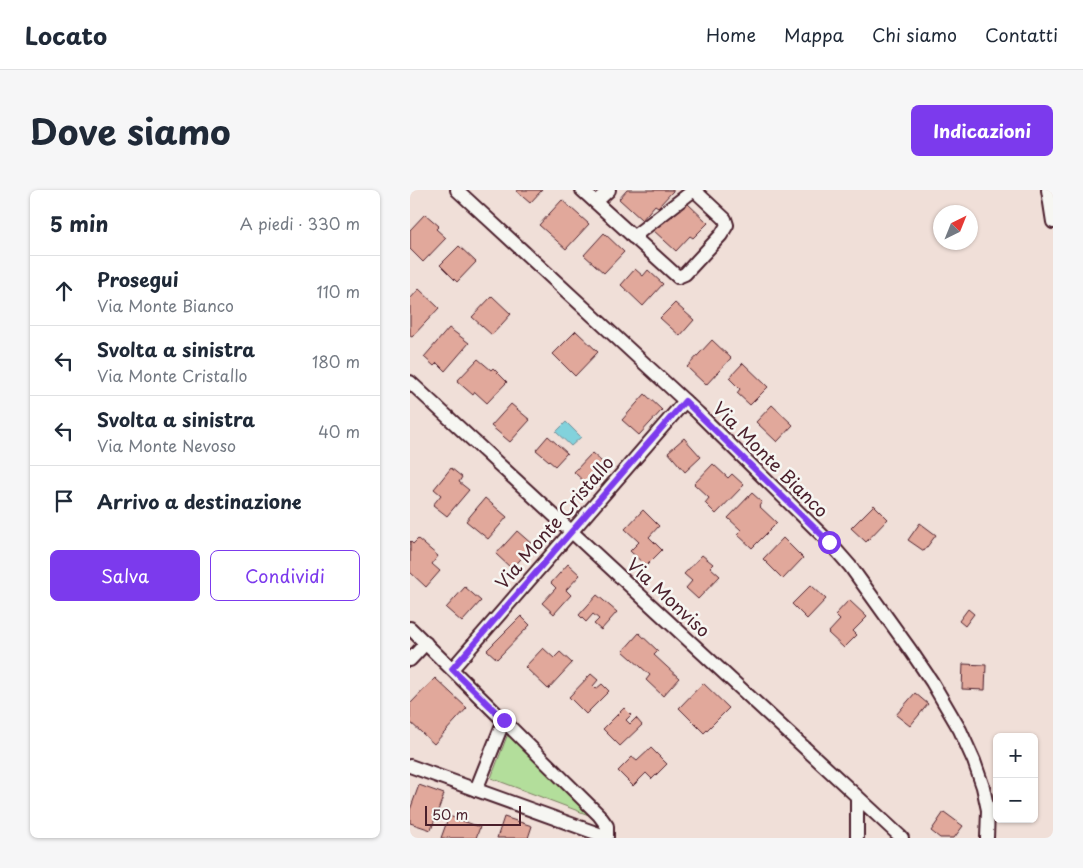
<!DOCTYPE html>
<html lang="it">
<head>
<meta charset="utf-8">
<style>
  body { margin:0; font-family:"Playpen Sans",sans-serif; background:#f6f6f7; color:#1f2937 }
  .controls { position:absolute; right:15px; bottom:15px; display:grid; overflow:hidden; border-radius:8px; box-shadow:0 1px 4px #0004 }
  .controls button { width:45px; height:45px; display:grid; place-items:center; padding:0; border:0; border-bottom:1px solid #e0e1e3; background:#fff; color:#1f2937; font:25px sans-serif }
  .compass { position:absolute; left:523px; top:15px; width:45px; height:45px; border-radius:50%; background:#fff; box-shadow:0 1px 4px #0004; rotate:43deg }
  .scale { position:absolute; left:15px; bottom:12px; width:96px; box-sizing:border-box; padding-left:5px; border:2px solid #4a1f2b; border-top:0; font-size:14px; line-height:18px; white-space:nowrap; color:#4a1f2b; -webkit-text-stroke:4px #f6f6f2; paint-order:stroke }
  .stop { position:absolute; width:15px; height:15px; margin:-11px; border:4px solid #7c3aed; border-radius:50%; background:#fff }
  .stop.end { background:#7c3aed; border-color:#fff; box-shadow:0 1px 5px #0008 }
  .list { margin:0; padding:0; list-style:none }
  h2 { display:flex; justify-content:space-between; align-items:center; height:65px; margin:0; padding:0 20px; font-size:21px }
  h2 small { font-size:16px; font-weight:400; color:#747a83 }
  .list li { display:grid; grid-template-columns:32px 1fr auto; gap:15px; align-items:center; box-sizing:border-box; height:70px; padding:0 20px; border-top:1px solid #e0e1e3 }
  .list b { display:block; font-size:19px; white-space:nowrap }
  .list p { margin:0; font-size:16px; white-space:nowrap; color:#747a83 }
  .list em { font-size:16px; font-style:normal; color:#747a83 }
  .actions { display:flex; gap:10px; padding:15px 20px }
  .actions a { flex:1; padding:11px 0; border:1px solid #7c3aed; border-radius:8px; text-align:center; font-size:18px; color:#7c3aed }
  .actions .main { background:#7c3aed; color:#fff }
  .icon { flex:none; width:28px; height:28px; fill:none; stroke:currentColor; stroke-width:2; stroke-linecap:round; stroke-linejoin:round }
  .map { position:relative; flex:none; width:643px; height:648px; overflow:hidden; border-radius:8px }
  header { display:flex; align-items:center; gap:30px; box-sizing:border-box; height:70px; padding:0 25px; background:#fff; border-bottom:1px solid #e0e1e3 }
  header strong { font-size:24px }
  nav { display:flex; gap:28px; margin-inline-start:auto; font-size:18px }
  .intro { display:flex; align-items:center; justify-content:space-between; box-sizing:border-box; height:120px; padding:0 30px }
  h1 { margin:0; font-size:35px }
  .button { padding:12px 22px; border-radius:8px; background:#7c3aed; color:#fff; font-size:18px; font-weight:700 }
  main { display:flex; gap:30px; padding:0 30px }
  aside { flex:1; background:#fff; border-radius:8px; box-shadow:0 1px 4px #0004 }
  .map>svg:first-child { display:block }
</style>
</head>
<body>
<header>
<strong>Locato</strong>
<nav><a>Home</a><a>Mappa</a><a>Chi siamo</a><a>Contatti</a></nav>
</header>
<div class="intro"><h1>Dove siamo</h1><a class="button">Indicazioni</a></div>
<main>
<aside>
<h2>5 min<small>A piedi · 330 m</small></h2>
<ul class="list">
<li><svg class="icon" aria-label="ahead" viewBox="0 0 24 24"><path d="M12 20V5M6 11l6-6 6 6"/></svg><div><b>Prosegui</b><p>Via Monte Bianco</p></div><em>110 m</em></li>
<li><svg class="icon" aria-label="left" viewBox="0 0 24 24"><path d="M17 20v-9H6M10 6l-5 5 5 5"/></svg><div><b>Svolta a sinistra</b><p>Via Monte Cristallo</p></div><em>180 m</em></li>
<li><svg class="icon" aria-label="left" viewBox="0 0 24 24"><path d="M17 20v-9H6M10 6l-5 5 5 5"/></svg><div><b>Svolta a sinistra</b><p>Via Monte Nevoso</p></div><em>40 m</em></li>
<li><svg class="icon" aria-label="arrive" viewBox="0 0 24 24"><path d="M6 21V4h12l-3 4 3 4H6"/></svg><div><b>Arrivo a destinazione</b></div></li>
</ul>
<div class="actions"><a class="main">Salva</a><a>Condividi</a></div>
</aside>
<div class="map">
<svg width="643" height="648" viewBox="0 0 643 648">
  <rect width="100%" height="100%" fill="#f0dfd8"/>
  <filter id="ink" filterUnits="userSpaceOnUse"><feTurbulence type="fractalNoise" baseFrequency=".02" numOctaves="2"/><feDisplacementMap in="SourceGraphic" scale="10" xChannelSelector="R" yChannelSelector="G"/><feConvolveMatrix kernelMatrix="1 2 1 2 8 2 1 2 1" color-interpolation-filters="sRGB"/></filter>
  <g filter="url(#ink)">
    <path fill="#b3de9b" stroke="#7e7e63" d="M 99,541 L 184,627 L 81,588 Z"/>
    <path fill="#82d2dc" stroke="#6c8a95" d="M 156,232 L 171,247 L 161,256 L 146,242 Z"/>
    <g fill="#e1a89b" stroke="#4a1f2b">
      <path d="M 107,0 L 132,0 L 120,13 L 106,1 Z"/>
      <path d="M 217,0 L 263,0 L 263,1 L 248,17 L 245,15 L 232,30 L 209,9 Z"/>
      <path d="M 152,10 L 179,34 L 156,59 L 129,35 Z"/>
      <path d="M 276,12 L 298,33 L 283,48 L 280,46 L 266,61 L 243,40 L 259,23 L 262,27 Z"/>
      <path d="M 15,24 L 29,36 L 26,39 L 36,48 L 13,72 L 0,59 L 0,40 Z"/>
      <path d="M 194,43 L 214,62 L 194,83 L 174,65 Z"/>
      <path d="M 49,56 L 66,72 L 47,92 L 30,75 Z"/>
      <path d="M 225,79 L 233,86 L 238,80 L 253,94 L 233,116 L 211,95 Z"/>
      <path d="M 9,99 L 29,118 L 2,147 L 0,146 L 0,109 Z"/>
      <path d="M 82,106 L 101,124 L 82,145 L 62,127 Z"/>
      <path d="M 265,113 L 284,130 L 270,146 L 250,128 Z"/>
      <path d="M 39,138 L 59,153 L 35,181 L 27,173 L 24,176 L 14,167 Z"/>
      <path d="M 166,141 L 188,162 L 165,186 L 143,164 Z"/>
      <path d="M 302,150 L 321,168 L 296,195 L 277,177 Z"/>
      <path d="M 68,169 L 81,180 L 83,178 L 97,192 L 77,213 L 65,202 L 63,205 L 47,191 Z"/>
      <path d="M 333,173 L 358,197 L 340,215 L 327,203 L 330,199 L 319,188 Z"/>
      <path d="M 235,204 L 252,220 L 229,245 L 212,230 Z"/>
      <path d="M 101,214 L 120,230 L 100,252 L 81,236 Z"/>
      <path d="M 362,215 L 383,235 L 367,252 L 346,232 Z"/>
      <path d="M 138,246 L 157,263 L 145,276 L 126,260 Z"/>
      <path d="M 274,248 L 291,267 L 275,282 L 258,262 Z"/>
      <path d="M 182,263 L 200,279 L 182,299 L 164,282 Z"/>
      <path d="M 303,274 L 318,288 L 322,284 L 334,295 L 306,324 L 295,313 L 299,308 L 284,294 Z"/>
      <path d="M 41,278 L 52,287 L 49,292 L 59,300 L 37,326 L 23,315 L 31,305 L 24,299 Z"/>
      <path d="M 342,303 L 352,312 L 349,316 L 367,333 L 342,358 L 327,344 L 331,340 L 318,328 Z"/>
      <path d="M 75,308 L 97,327 L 78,349 L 56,331 Z"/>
      <path d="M 464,315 L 478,329 L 456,352 L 441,338 Z"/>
      <path d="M 233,320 L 249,336 L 239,347 L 252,360 L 236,376 L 220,361 L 229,352 L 215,339 Z"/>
      <path d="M 510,333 L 526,345 L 514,361 L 498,350 Z"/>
      <path d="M 107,341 L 123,355 L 102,379 L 86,364 Z"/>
      <path d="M 373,348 L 393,368 L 373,389 L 353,369 Z"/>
      <path d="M 8,349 L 28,366 L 22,374 L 30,381 L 16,397 L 0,382 L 0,351 L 3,354 Z"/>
      <path d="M 292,365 L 303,374 L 300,377 L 310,386 L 288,409 L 276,398 L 282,391 L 274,384 Z"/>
      <path d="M 158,374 L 170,385 L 156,400 L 161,405 L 144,424 L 132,413 L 146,398 L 141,393 Z"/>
      <path d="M 401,395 L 416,409 L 397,429 L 382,414 Z"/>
      <path d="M 55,397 L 71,411 L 52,432 L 36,418 Z"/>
      <path d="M 187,405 L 207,422 L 191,440 L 184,434 L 189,429 L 183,424 L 176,432 L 169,425 Z"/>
      <path d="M 439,410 L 457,427 L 443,441 L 447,445 L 434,458 L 418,443 L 430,430 L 425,425 Z"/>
      <path d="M 558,419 L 564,424 L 555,436 L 549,431 Z"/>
      <path d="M 111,426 L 120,435 L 87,469 L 77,460 Z"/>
      <path d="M 229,443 L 248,461 L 244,465 L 269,488 L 253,506 L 236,490 L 240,485 L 213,461 Z"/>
      <path d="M 133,458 L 144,468 L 150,462 L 162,473 L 138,499 L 115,477 Z"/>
      <path d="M 553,474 L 576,475 L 575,500 L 552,499 Z"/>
      <path d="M 181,484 L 188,490 L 183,496 L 186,499 L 192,494 L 199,501 L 176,524 L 159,507 Z"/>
      <path d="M 25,488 L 57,518 L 24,554 L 0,532 L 0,514 Z"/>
      <path d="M 293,493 L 319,518 L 294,543 L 269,518 Z"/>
      <path d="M 505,503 L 518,514 L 500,536 L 486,525 Z"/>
      <path d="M 214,518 L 221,525 L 216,530 L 220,534 L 226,528 L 232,535 L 210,556 L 193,539 Z"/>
      <path d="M 241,558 L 257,574 L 242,589 L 236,583 L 223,596 L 208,581 L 222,567 L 227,571 Z"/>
      <path d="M 9,595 L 34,604 L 21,640 L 0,633 L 0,620 Z"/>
      <path d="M 534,622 L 553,636 L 544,648 L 530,648 L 521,641 Z"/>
      <path d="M 39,626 L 70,637 L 66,648 L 31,648 Z"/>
      <path d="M 94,627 L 122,636 L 118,648 L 87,648 Z"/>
    </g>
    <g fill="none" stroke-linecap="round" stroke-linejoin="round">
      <g stroke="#4a1f2b" stroke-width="16">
        <g id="minor">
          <path d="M 47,0 L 288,223 L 419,352 L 440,376 L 501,461 L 522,492 L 550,540 L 564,571 L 573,597 L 578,620 L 577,648"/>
          <path d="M 172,0 L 268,87 L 275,84 L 311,45 L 317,35 L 315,29 L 284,0"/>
          <path d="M 638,0 L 643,32"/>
          <path d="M 186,12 L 199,0"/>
          <path d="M 223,47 L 284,0"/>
          <path d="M 0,192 L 492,648"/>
          <path d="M 0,438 L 189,625 L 197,636 L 197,647 L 0,576"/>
          <path d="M 0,470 L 16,453"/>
          <path d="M 42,479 L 275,211"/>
          <path d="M 66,600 L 94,530"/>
          <path d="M 447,607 L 447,648"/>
        </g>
      </g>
      <use href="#minor" stroke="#f6f6f2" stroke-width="12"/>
    </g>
  </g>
  <g fill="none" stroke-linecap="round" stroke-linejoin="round" filter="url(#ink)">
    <path stroke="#7c3aed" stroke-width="6" d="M 94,530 L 42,479 L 275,211 L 419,352"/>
  </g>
  <g text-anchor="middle" stroke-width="5" stroke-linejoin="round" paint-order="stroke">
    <g font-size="18" fill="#4a1f2b" stroke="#f6f6f2">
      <text transform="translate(360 270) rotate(45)" y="6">Via Monte Bianco</text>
      <text transform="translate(145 333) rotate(-49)" y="6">Via Monte Cristallo</text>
      <text transform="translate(258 408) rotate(43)" y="6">Via Monviso</text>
    </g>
  </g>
</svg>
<div class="controls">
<button>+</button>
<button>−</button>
</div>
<svg class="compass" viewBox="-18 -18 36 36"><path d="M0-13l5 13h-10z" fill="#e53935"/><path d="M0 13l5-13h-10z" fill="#747a83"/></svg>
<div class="scale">50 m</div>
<div class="stop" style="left:419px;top:352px"></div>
<div class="stop end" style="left:94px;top:530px"></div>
</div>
</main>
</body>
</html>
